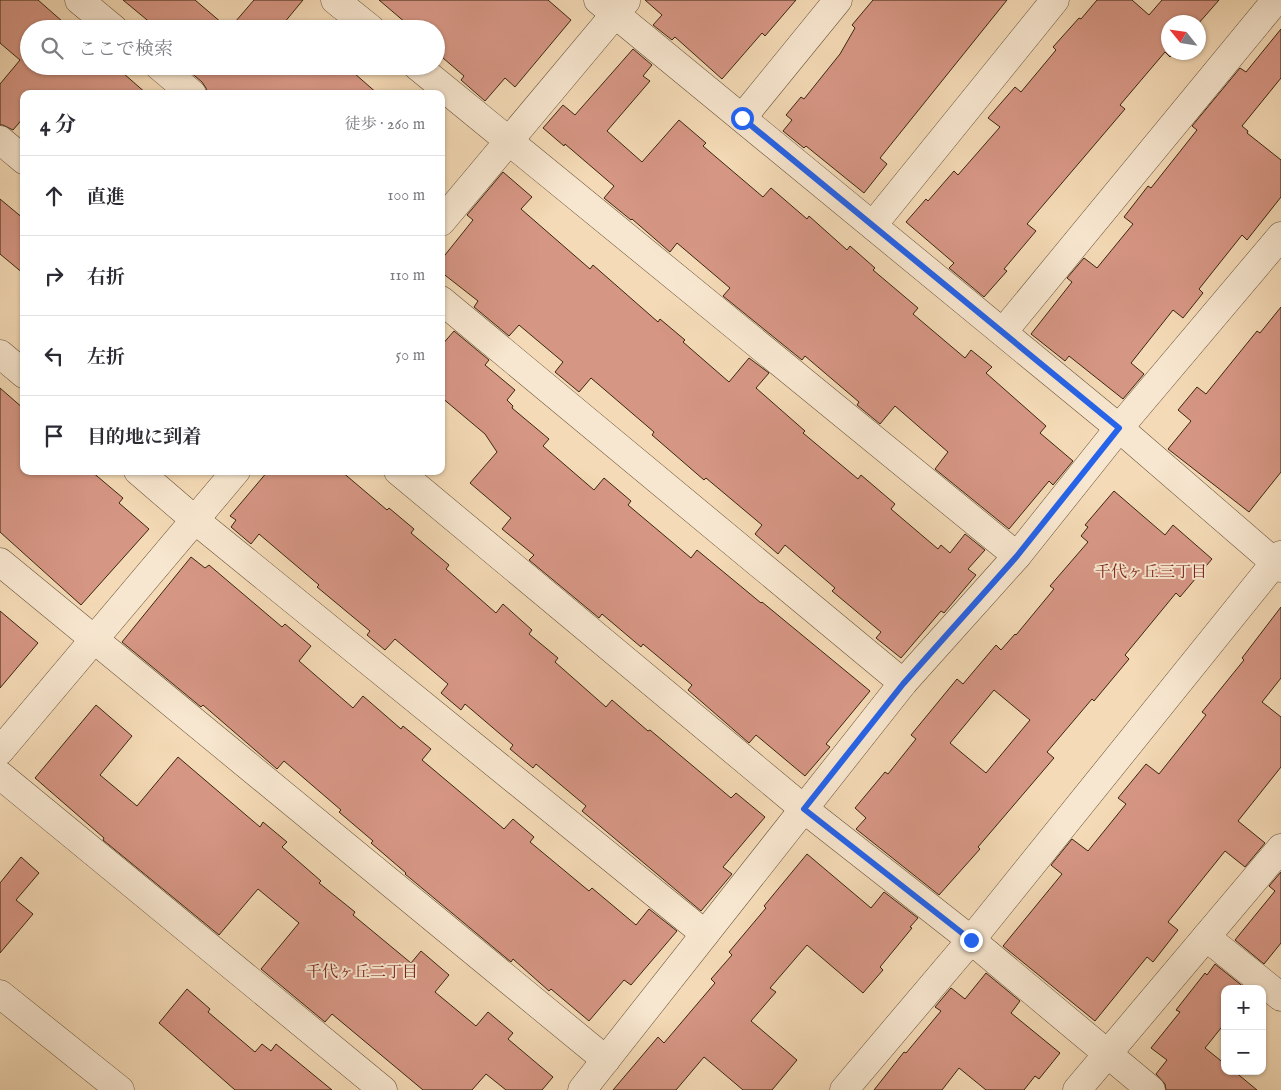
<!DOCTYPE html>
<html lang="ja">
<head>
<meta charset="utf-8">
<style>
  body { margin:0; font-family:"IM FELL English","Noto Serif JP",serif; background:#f7f7f7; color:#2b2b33 }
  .controls { position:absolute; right:15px; bottom:15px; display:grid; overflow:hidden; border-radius:10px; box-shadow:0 1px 4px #0004 }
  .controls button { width:45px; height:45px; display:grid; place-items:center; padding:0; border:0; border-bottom:1px solid #e1e1e2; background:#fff; color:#2b2b33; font:25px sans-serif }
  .compass { position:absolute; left:1161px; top:15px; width:45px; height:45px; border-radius:50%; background:#fff; box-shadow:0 1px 4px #0004; rotate:300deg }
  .stop { position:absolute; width:15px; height:15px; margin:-11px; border:4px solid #2563eb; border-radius:50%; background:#fff }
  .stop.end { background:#2563eb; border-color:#fff; box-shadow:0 1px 5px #0008 }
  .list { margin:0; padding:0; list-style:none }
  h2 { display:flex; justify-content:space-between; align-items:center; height:65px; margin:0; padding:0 20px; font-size:21px }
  h2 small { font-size:16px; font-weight:400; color:#7c7c81 }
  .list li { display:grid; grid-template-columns:32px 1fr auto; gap:15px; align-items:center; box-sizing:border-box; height:80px; padding:0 20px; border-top:1px solid #e1e1e2 }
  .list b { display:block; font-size:19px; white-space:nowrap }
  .list em { font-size:16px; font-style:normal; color:#7c7c81 }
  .icon { flex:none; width:28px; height:28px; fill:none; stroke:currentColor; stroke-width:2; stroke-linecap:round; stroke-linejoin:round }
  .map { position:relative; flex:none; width:1281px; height:1090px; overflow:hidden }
  .search { position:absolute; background:#fff; box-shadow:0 1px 4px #0004; left:20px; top:20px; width:425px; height:55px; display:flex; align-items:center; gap:12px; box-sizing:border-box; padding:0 18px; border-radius:28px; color:#7c7c81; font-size:19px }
  .panel { position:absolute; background:#fff; box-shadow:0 1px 4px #0004; left:20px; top:90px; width:425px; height:385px; border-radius:10px }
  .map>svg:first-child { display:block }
</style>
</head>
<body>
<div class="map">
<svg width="1281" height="1090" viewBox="0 0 1281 1090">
  <rect width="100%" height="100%" fill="#f4dab6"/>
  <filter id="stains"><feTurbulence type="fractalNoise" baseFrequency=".004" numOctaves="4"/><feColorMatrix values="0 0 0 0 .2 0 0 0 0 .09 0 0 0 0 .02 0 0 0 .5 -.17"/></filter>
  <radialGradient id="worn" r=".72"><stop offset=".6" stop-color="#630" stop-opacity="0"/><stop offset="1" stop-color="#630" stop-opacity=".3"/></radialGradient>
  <g fill="#d69684" stroke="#3b2710" fill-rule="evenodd">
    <path d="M 0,0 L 38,0 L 71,29 L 29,29 L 29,66 L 115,66 L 147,94 L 24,94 L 24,117 L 13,130 L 3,125 L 0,125 L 0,84 L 20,60 L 0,43 Z"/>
    <path d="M 123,0 L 195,0 L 229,29 L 254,0 L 303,0 L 279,29 L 158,29 Z"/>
    <path d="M 379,0 L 548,0 L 571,20 L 515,87 L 505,78 L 485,101 L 461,80 L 464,76 L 436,52 L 436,29 L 413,29 Z"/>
    <path d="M 645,0 L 796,0 L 765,36 L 762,33 L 722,79 L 675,37 L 672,40 L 653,25 L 662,15 Z"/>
    <path d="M 873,0 L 1007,0 L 880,158 L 887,164 L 864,193 L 806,146 L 804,148 L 783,131 L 792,120 L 786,115 L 801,97 L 804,99 L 840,54 L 855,28 L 852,25 Z"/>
    <path d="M 1097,0 L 1132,0 L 1149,15 L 1162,0 L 1219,0 L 1198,24 L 1198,22 L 1168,22 L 1168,52 L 1174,52 L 1170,57 L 1165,52 L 1120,105 L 1125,109 L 1027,224 L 1036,231 L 1004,269 L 1007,271 L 984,297 L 949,268 L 954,263 L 906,222 L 926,199 L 928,201 L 954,171 L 958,175 L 1000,127 L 988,118 L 1015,87 L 1021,92 L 1056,50 L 1053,47 L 1079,18 L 1081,19 Z"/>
    <path d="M 1281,29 L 1281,78 L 1242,126 L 1248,131 L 1247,133 L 1281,160 L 1281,197 L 1247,240 L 1242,235 L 1199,289 L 1203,293 L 1183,318 L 1173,310 L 1131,363 L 1144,374 L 1123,399 L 1069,356 L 1065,361 L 1031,334 L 1072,282 L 1067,278 L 1084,258 L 1097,268 L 1133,224 L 1124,217 L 1148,186 L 1151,188 L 1197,130 L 1192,126 L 1240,68 L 1246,72 Z"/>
    <path d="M 633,49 L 652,65 L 643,76 L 650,81 L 607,131 L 642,162 L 679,120 L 706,143 L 703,146 L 763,197 L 771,188 L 807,219 L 809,216 L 847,250 L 850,246 L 875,268 L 873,270 L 918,308 L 913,314 L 965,358 L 971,350 L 992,367 L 986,373 L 1046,426 L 1040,433 L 1073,461 L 1053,485 L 1049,481 L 1009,529 L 935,469 L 948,452 L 895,406 L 880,424 L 857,405 L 859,402 L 805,356 L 802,360 L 723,296 L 730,288 L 677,243 L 670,252 L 632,219 L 631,220 L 604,198 L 614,186 L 565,144 L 564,146 L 543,128 L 563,105 L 575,115 Z"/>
    <path d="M 194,66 L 346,66 L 378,94 L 207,94 L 206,88 L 202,82 L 189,71 Z"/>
    <path d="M 503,172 L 532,197 L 521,209 L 590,269 L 593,265 L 658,322 L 660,319 L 685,340 L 683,342 L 729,382 L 749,358 L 769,373 L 756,388 L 805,431 L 803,433 L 858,479 L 861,475 L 895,504 L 891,509 L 938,549 L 941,545 L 950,553 L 965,534 L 985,550 L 968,569 L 976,575 L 944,613 L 941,611 L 901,658 L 876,638 L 881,632 L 832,591 L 835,588 L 785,545 L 778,554 L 755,534 L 762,525 L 706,478 L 704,480 L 652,435 L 654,432 L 591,378 L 579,392 L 555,372 L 563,362 L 519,325 L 509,336 L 474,307 L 478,301 L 441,272 L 441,260 L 473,220 L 467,215 Z"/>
    <path d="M 0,199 L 24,219 L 24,274 L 0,254 Z"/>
    <path d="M 1281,307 L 1281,472 L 1249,512 L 1168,449 L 1191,421 L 1178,410 L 1197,387 L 1206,394 L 1257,331 L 1260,333 Z"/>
    <path d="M 454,331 L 489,360 L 485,365 L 515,390 L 507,400 L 513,406 L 512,408 L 549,439 L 543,446 L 594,490 L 604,478 L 631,501 L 628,505 L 691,558 L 697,550 L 761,603 L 762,602 L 870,691 L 826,744 L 830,747 L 805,776 L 756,735 L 749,743 L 688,690 L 692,685 L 643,644 L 641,647 L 602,614 L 599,618 L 529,560 L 534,555 L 502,529 L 511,518 L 470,483 L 497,452 L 485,434 L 441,397 L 441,346 Z"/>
    <path d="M 0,388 L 24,409 L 24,471 L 91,471 L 123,498 L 119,503 L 149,529 L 81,605 L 0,532 Z"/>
    <path d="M 268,471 L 341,471 L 387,510 L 389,508 L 414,529 L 411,533 L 449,565 L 446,569 L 496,613 L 503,604 L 532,630 L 529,634 L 558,658 L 555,662 L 606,707 L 612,700 L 648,731 L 650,730 L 731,798 L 736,793 L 765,817 L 723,867 L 732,874 L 701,911 L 582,811 L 586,806 L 536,764 L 533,768 L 510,749 L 513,745 L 465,704 L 461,710 L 441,693 L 448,684 L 395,639 L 385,650 L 367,635 L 370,631 L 317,587 L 319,585 L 259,534 L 251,544 L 231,527 L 236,520 L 230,516 Z"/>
    <path d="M 1114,491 L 1165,535 L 1173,525 L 1212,559 L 1180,597 L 1176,593 L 1125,655 L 1129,659 L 1094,701 L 1092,699 L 1047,752 L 1054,758 L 978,847 L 980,849 L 939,895 L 856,829 L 866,818 L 855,808 L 885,772 L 888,774 L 916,739 L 911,735 L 957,679 L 963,684 L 996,645 L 1001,650 L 1015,634 L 1016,635 L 1054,589 L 1050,586 L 1088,542 L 1081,536 L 1088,527 L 1085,525 ZM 994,690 L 1030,720 L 986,773 L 950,743 Z"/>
    <path d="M 191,557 L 205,568 L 209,565 L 282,627 L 285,624 L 311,646 L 299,661 L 353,708 L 363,696 L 401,729 L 403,726 L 431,749 L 422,760 L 504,829 L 513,819 L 534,837 L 530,842 L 589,891 L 592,888 L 636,925 L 649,909 L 677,931 L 631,985 L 624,980 L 589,1021 L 551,989 L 549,991 L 513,959 L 511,962 L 405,874 L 406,873 L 371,843 L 373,841 L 339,812 L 341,810 L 284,761 L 277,769 L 203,705 L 201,707 L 122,642 Z"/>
    <path d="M 1281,607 L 1281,678 L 1262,702 L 1281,717 L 1281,767 L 1238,821 L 1265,843 L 1245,867 L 1225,851 L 1168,922 L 1178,930 L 1153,962 L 1147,957 L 1095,1021 L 1003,946 L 1062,874 L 1051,865 L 1072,839 L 1088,851 L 1126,804 L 1118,798 L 1146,764 L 1159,774 L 1206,715 L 1202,712 L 1244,660 L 1242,658 Z"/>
    <path d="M 0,611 L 38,643 L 0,688 Z"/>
    <path d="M 96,705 L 132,736 L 100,775 L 137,806 L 178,757 L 260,827 L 263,822 L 287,842 L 282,847 L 321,881 L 319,883 L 355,912 L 353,915 L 411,963 L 421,951 L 449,975 L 435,992 L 476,1026 L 488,1012 L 513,1033 L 508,1039 L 553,1077 L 542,1090 L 506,1090 L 486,1074 L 472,1090 L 423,1090 L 332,1014 L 325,1022 L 261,969 L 299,923 L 258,889 L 219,935 L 103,840 L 104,838 L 35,778 Z"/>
    <path d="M 807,854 L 871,908 L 884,892 L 918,918 L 910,927 L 912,928 L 880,967 L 883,970 L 863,993 L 807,945 L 770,988 L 776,992 L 751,1021 L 797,1060 L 772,1090 L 743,1090 L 704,1057 L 676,1090 L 613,1090 L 658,1037 L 664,1043 L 715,983 L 711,979 L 732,955 L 729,952 L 766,908 L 764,906 Z"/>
    <path d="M 21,857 L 39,873 L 16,900 L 33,914 L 0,953 L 0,883 Z"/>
    <path d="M 1281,872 L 1281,943 L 1264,964 L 1235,940 L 1275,891 L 1269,886 Z"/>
    <path d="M 1215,964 L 1245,988 L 1225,989 L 1225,1023 L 1205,1048 L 1225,1064 L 1225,1071 L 1234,1071 L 1257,1090 L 1166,1090 L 1165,1084 L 1156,1074 L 1167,1060 L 1151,1048 L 1180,1012 L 1176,1010 L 1205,973 L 1207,975 Z"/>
    <path d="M 986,973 L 1020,1001 L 1011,1013 L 1060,1053 L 1039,1079 L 1035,1076 L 1024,1090 L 986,1090 L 959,1068 L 942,1090 L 874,1090 L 904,1052 L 906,1053 L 941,1011 L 935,1007 L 951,988 L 965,999 Z"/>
    <path d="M 187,989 L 210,1009 L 208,1012 L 255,1052 L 262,1044 L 271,1051 L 276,1044 L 332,1090 L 235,1090 L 159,1023 Z"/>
  </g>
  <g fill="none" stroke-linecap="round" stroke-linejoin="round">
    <g stroke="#69543a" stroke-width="29">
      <g id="minor">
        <path d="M 79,0 L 114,29"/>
        <path d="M 335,0 L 371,29"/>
        <path d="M 598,0 L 1119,428 L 1281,568"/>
        <path d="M 159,66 L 192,94"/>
        <path d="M 417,66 L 1017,556"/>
        <path d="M 742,118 L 838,0"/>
        <path d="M 0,140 L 24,160"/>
        <path d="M 441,222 L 626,1"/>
        <path d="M 873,225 L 1055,0"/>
        <path d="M 441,300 L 903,683"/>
        <path d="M 1003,332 L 1276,0"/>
        <path d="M 0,354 L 24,374"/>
        <path d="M 138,471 L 195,520 L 705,934"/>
        <path d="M 398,471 L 804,809 L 971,940 L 1151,1090"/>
        <path d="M 0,562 L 606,1060"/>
        <path d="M 0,751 L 236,471"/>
        <path d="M 0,775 L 383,1090"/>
        <path d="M 1206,937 L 1281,997"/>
        <path d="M 0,994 L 120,1090"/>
        <path d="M 582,1090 L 903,683 L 1017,556 L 1119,428 L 1281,236"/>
        <path d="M 844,1090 L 971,940 L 1281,555"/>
        <path d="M 1077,1090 L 1281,848"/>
      </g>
    </g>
    <use href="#minor" stroke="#f8e7d0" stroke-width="28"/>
  </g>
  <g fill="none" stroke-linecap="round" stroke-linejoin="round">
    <path stroke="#2563eb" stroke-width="6" d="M 742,118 L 1119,428 L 1017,556 L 903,684 L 804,809 L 971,940"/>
  </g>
  <g text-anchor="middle" stroke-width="4" stroke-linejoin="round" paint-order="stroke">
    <g font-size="16" fill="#7a1f14" stroke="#f8e7d0">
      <text x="1151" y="577">千代ヶ丘三丁目</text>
      <text x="362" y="977">千代ヶ丘二丁目</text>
    </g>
  </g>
  <rect width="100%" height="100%" filter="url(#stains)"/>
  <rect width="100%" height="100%" fill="url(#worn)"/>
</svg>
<div class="controls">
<button>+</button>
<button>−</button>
</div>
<svg class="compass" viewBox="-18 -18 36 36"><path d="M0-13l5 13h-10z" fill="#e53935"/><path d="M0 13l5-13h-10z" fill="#7c7c81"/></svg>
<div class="stop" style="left:742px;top:118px"></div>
<div class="stop end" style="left:971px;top:940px"></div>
<div class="search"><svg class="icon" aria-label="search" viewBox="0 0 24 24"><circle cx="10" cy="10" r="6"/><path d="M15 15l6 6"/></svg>ここで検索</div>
<section class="panel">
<h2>4 分<small>徒歩 · 260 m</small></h2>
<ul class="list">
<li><svg class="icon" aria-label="ahead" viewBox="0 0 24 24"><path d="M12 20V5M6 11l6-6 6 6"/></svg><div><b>直進</b></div><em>100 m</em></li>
<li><svg class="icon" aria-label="right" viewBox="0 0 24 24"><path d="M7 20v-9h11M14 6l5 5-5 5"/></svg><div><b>右折</b></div><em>110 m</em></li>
<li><svg class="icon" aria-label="left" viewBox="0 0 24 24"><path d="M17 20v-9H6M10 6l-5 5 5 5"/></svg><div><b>左折</b></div><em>50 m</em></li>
<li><svg class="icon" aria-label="arrive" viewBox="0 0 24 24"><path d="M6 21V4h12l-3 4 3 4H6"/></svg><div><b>目的地に到着</b></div></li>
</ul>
</section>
</div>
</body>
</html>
